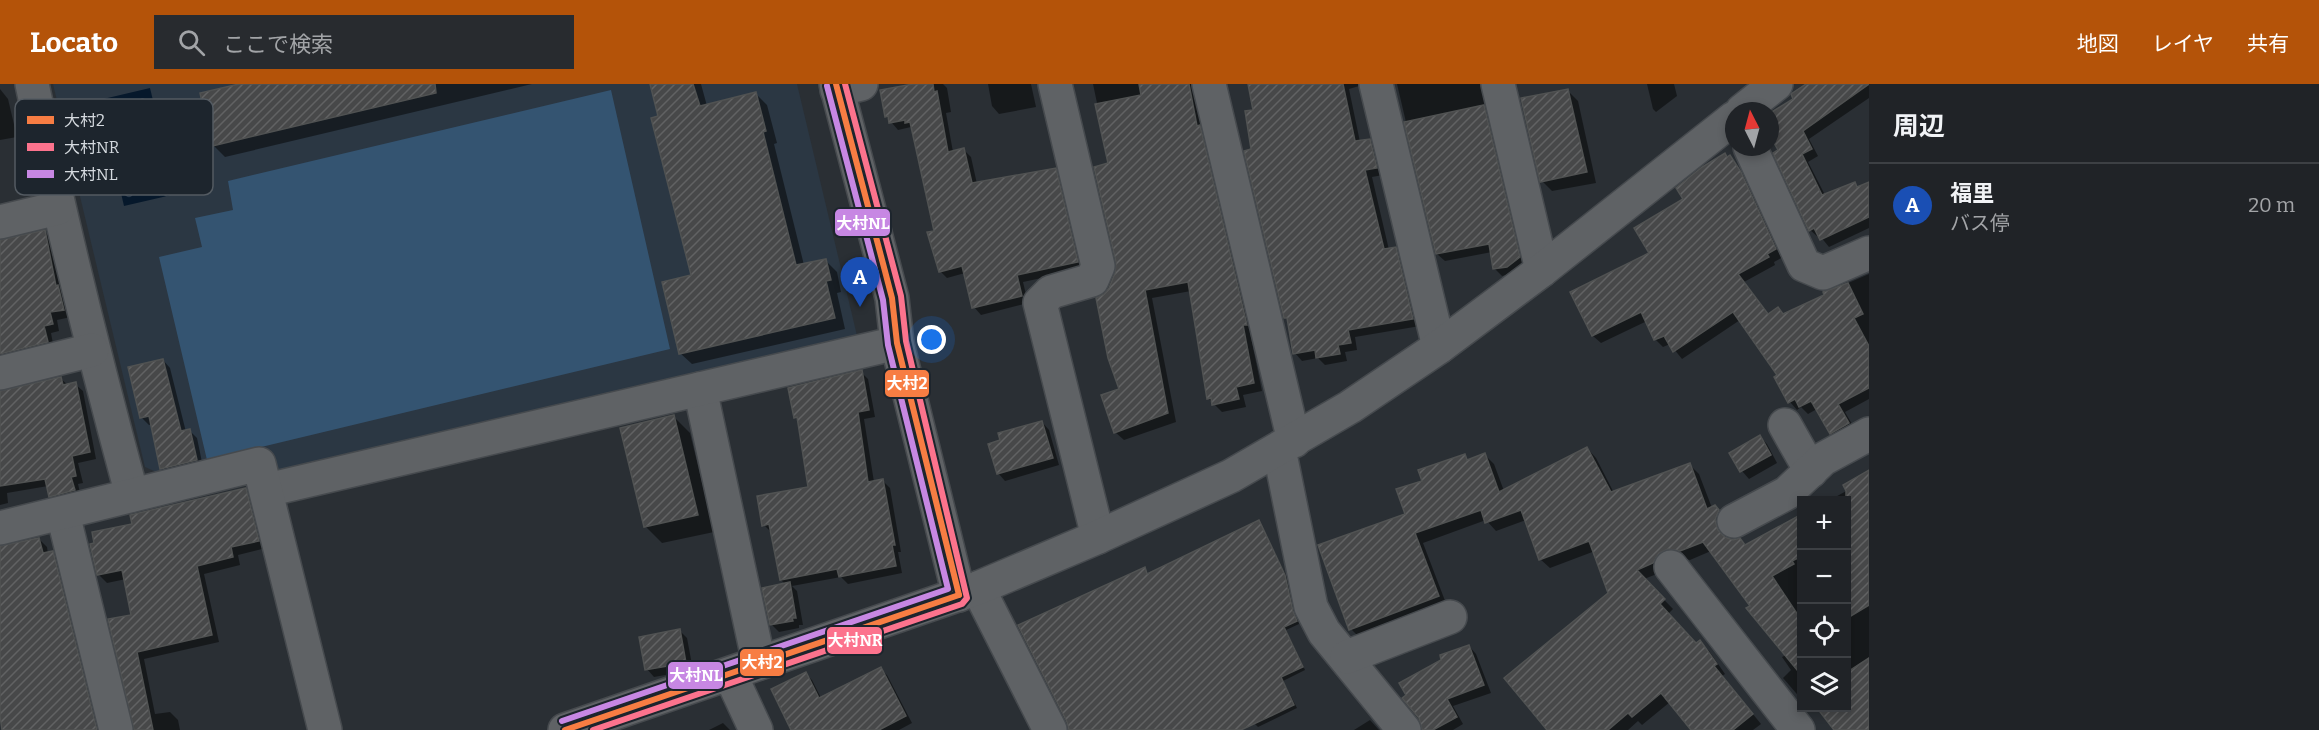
<!DOCTYPE html>
<html lang="ja">
<head>
<meta charset="utf-8">
<style>
  body { margin:0; font-family:Bitter,"Noto Sans JP",serif; background:#282b2f; color:#f1f3f6 }
  .controls { position:absolute; right:18px; bottom:18px; display:grid; overflow:hidden; border-radius:0px; box-shadow:0 3px 9px #0003 }
  .controls button { width:54px; height:54px; display:grid; place-items:center; padding:0; border:0; border-bottom:2px solid #3d4044; background:#202327; color:#f1f3f6; font:30px sans-serif }
  .compass { position:absolute; left:1725px; top:18px; width:54px; height:54px; border-radius:50%; background:#202327; box-shadow:0 3px 9px #0003; rotate:354deg }
  .you { position:absolute; left:932px; top:256px; width:21px; height:21px; margin:-15px; border:4px solid #fff; border-radius:50%; background:#1a73e8; box-shadow:0 0 0 9px #1a73e833 }
  .badge { display:grid; place-items:center; width:39px; height:39px; border-radius:50%; background:#b45309; color:#fff; font-size:20px; font-weight:700 }
  .pin { position:absolute; translate:-50% -50px; filter:drop-shadow(0 2px 3px #0008) }
  .pin::after { content:''; position:absolute; top:32px; width:21px; height:18px; background:inherit; clip-path:polygon(0 0,100% 0,50% 100%) }
  .list { margin:0; padding:0; list-style:none }
  h2 { display:flex; justify-content:space-between; align-items:center; height:78px; margin:0; padding:0 24px; font-size:26px }
  h2 small { font-size:20px; font-weight:400; color:#a2a4a7 }
  .list li { display:grid; grid-template-columns:39px 1fr auto; gap:18px; align-items:center; box-sizing:border-box; height:84px; padding:0 24px; border-top:2px solid #3d4044 }
  .list b { display:block; font-size:22px; white-space:nowrap }
  .list p { margin:0; font-size:20px; white-space:nowrap; color:#a2a4a7 }
  .list em { font-size:20px; font-style:normal; color:#a2a4a7 }
  .icon { flex:none; width:33px; height:33px; fill:none; stroke:currentColor; stroke-width:2; stroke-linecap:round; stroke-linejoin:round }
  .map { position:relative; flex:none; width:1869px; height:646px; overflow:hidden }
  header { display:flex; align-items:center; gap:36px; box-sizing:border-box; height:84px; padding:0 30px; background:#b45309; color:#fff }
  header strong { font-size:28px }
  nav { display:flex; gap:33px; margin-inline-start:auto; font-size:21px }
  .search { width:420px; height:54px; background:#282b2f; display:flex; align-items:center; gap:15px; box-sizing:border-box; padding:0 21px; border-radius:0px; color:#a2a4a7; font-size:22px }
  main { display:flex }
  aside { flex:1; background:#202327 }
  .map>svg:first-child { display:block }
</style>
</head>
<body>
<header>
<strong>Locato</strong>
<div class="search"><svg class="icon" aria-label="search" viewBox="0 0 24 24"><circle cx="10" cy="10" r="6"/><path d="M15 15l6 6"/></svg>ここで検索</div>
<nav><a>地図</a><a>レイヤ</a><a>共有</a></nav>
</header>
<main>
<div class="map">
<svg width="1869" height="646" viewBox="0 0 1869 646">
  <defs>
    <pattern id="water-ripples" width="26" height="14" patternUnits="userSpaceOnUse" patternTransform="scale(1.5)"><rect width="26" height="14" fill="#06182b"/><path d="M2 4q2-2 4 0t4 0M15 11q2-2 4 0t4 0" fill="none" stroke="#293949"/></pattern>
    <pattern id="building-hatch" width="6" height="6" patternUnits="userSpaceOnUse" patternTransform="scale(1.5)"><rect width="6" height="6" fill="#474849"/><path d="M-1 1l2-2M0 6l6-6M5 7l2-2" fill="none" stroke="#616263"/></pattern>
  </defs>
  <rect width="100%" height="100%" fill="#2a2f34"/>
  <path fill="#2b3743" d="M 53,0 L 797,0 L 859,260 L 281,396 L 163,391 L 145,383 Z"/>
  <path fill="#345471" d="M 611,6 L 670,265 L 207,376 L 159,173 L 202,163 L 195,134 L 233,126 L 228,97 Z"/>
  <path fill="url(#water-ripples)" d="M 150,4 L 176,110 L 124,122 L 99,16 Z"/>
  <g fill="#0007">
    <path d="M 246,0 L 532,0 L 225,73 L 213,61 Z"/>
    <path d="M 652,0 L 701,0 L 707,22 L 756,10 L 767,21 L 777,59 L 774,60 L 804,181 L 825,176 L 837,188 L 841,208 L 837,209 L 845,245 L 692,280 L 680,269 L 693,192 L 660,33 Z"/>
    <path d="M 922,0 L 943,0 L 947,4 L 951,28 L 946,29 L 953,68 L 964,66 L 971,73 L 977,100 L 1055,86 L 1062,93 L 1084,185 L 1023,198 L 1028,219 L 981,231 L 974,223 L 965,189 L 947,194 L 940,187 L 935,148 L 911,43 L 898,46 L 886,32 Z"/>
    <path d="M 988,0 L 1031,0 L 1036,23 L 999,30 L 992,22 Z"/>
    <path d="M 1093,0 L 1195,0 L 1254,249 L 1250,249 L 1262,307 L 1243,311 L 1246,323 L 1222,328 L 1209,315 L 1191,207 L 1152,214 L 1176,338 L 1124,356 L 1115,348 L 1121,306 L 1105,211 L 1117,190 L 1118,178 L 1110,81 Z"/>
    <path d="M 1250,0 L 1366,0 L 1349,5 L 1360,58 L 1369,56 L 1377,64 L 1383,91 L 1372,93 L 1389,166 L 1395,164 L 1403,172 L 1420,242 L 1355,253 L 1357,266 L 1345,268 L 1347,277 L 1325,281 L 1318,274 L 1302,277 L 1295,269 L 1289,237 L 1285,233 L 1252,67 L 1255,27 Z"/>
    <path d="M 1397,0 L 1489,0 L 1526,180 L 1514,189 L 1502,192 L 1494,184 L 1492,168 L 1445,177 L 1437,170 Z"/>
    <path d="M 1647,0 L 1674,0 L 1677,12 L 1656,28 L 1653,25 Z"/>
    <path d="M 1808,0 L 1869,0 L 1869,14 L 1809,55 L 1818,72 L 1808,78 L 1825,111 L 1854,100 L 1859,104 L 1869,100 L 1869,144 L 1829,163 L 1820,152 L 1818,153 L 1810,146 L 1770,39 Z"/>
    <path d="M 0,5 L 8,15 L 17,53 L 0,56 Z"/>
    <path d="M 1568,7 L 1578,17 L 1596,99 L 1552,107 L 1542,97 Z"/>
    <path d="M 1729,73 L 1748,97 L 1783,173 L 1774,178 L 1775,181 L 1744,198 L 1769,231 L 1784,231 L 1826,211 L 1825,209 L 1869,190 L 1869,315 L 1845,328 L 1856,347 L 1839,356 L 1832,349 L 1817,325 L 1808,330 L 1801,323 L 1797,326 L 1790,318 L 1776,293 L 1779,291 L 1740,236 L 1682,275 L 1670,260 L 1663,263 L 1656,256 L 1647,237 L 1601,259 L 1593,252 L 1572,209 L 1652,170 L 1685,115 Z"/>
    <path d="M 45,148 L 52,155 L 62,207 L 65,210 L 71,233 L 57,236 L 59,247 L 51,249 L 54,265 L 0,279 L 0,158 Z"/>
    <path d="M 163,276 L 170,284 L 186,348 L 190,347 L 197,354 L 203,383 L 168,392 L 161,384 L 152,340 L 149,341 L 142,334 Z"/>
    <path d="M 861,288 L 868,295 L 875,333 L 864,335 L 874,398 L 883,397 L 890,404 L 901,468 L 898,468 L 902,489 L 848,500 L 841,493 L 792,502 L 797,507 L 803,541 L 799,541 L 799,544 L 779,548 L 771,540 L 786,501 L 781,496 L 772,449 L 764,441 L 810,404 L 800,338 L 795,333 Z"/>
    <path d="M 61,295 L 68,301 L 75,300 L 83,307 L 96,375 L 78,379 L 83,399 L 78,400 L 81,413 L 58,419 L 50,412 L 48,402 L 7,409 L 8,419 L 0,421 L 0,309 Z"/>
    <path d="M 674,333 L 690,349 L 714,448 L 662,459 L 645,442 Z"/>
    <path d="M 1042,338 L 1049,346 L 1059,381 L 1005,397 L 998,389 Z"/>
    <path d="M 1760,353 L 1767,360 L 1777,379 L 1749,395 L 1742,387 L 1731,369 Z"/>
    <path d="M 1587,364 L 1596,374 L 1614,409 L 1690,381 L 1699,390 L 1712,424 L 1715,423 L 1724,432 L 1726,455 L 1746,463 L 1802,435 L 1802,616 L 1783,594 L 1791,586 L 1782,573 L 1786,571 L 1711,467 L 1690,476 L 1678,473 L 1662,488 L 1644,495 L 1673,525 L 1668,530 L 1696,560 L 1700,558 L 1709,567 L 1725,590 L 1722,592 L 1761,640 L 1753,646 L 1693,646 L 1670,618 L 1642,641 L 1638,637 L 1628,646 L 1549,646 L 1610,509 L 1595,467 L 1550,484 L 1540,475 L 1526,436 L 1496,447 L 1486,436 L 1423,459 L 1447,522 L 1360,554 L 1351,545 L 1424,397 L 1464,372 L 1469,377 L 1485,371 L 1494,380 L 1504,407 Z"/>
    <path d="M 1869,388 L 1869,646 L 1836,646 L 1819,624 L 1846,624 L 1846,416 L 1830,416 L 1848,406 Z"/>
    <path d="M 245,405 L 253,413 L 266,464 L 238,471 L 240,481 L 204,490 L 219,558 L 144,575 L 155,630 L 170,628 L 178,636 L 180,646 L 136,646 L 133,532 L 126,495 L 107,499 L 99,491 L 133,441 Z"/>
    <path d="M 1259,438 L 1288,495 L 1299,540 L 1286,546 L 1305,586 L 1283,597 L 1297,624 L 1258,643 L 1254,639 L 1215,646 L 1070,646 L 1144,485 L 1149,491 Z"/>
    <path d="M 39,455 L 47,463 L 48,470 L 52,469 L 60,477 L 102,646 L 4,646 L 0,622 L 0,463 Z"/>
    <path d="M 680,547 L 687,554 L 693,586 L 654,593 L 647,585 Z"/>
    <path d="M 1469,562 L 1476,570 L 1491,609 L 1453,622 L 1463,640 L 1453,646 L 1424,646 Z"/>
    <path d="M 880,585 L 887,591 L 912,639 L 899,646 L 793,646 L 806,590 L 812,596 L 821,614 Z"/>
    <path d="M 1370,636 L 1379,646 L 1354,646 Z"/>
    <path d="M 723,639 L 730,646 L 709,646 Z"/>
  </g>
  <g fill="url(#building-hatch)" stroke="#505252" stroke-width="1.5">
    <path d="M 239,0 L 435,0 L 436,9 L 212,62 L 200,9 Z"/>
    <path d="M 650,0 L 693,0 L 700,22 L 756,8 L 766,47 L 763,48 L 796,181 L 826,175 L 831,196 L 826,197 L 835,234 L 679,270 L 662,198 L 691,191 L 651,34 L 658,32 Z"/>
    <path d="M 913,0 L 933,0 L 934,8 L 937,7 L 948,68 L 964,64 L 972,99 L 1056,84 L 1078,178 L 1017,191 L 1022,212 L 972,224 L 962,182 L 939,188 L 927,148 L 934,147 L 910,38 L 905,39 L 905,36 L 889,39 L 888,32 L 885,33 L 880,6 Z"/>
    <path d="M 1139,0 L 1189,0 L 1197,42 L 1200,41 L 1247,241 L 1243,241 L 1254,299 L 1236,303 L 1239,315 L 1212,321 L 1211,314 L 1207,315 L 1188,198 L 1145,206 L 1168,329 L 1114,349 L 1101,311 L 1119,305 L 1108,274 L 1096,214 L 1104,210 L 1109,204 L 1115,189 L 1116,178 L 1094,83 L 1108,79 L 1095,20 L 1141,11 Z"/>
    <path d="M 1248,0 L 1343,0 L 1355,57 L 1370,55 L 1377,84 L 1365,86 L 1384,165 L 1396,163 L 1413,235 L 1348,246 L 1351,259 L 1338,261 L 1340,270 L 1316,274 L 1315,266 L 1293,270 L 1287,234 L 1284,234 L 1244,67 L 1251,65 L 1245,27 L 1253,26 Z"/>
    <path d="M 1806,0 L 1869,0 L 1803,47 L 1812,65 L 1802,70 L 1822,111 L 1855,98 L 1857,103 L 1869,98 L 1869,133 L 1820,156 L 1814,144 L 1809,147 L 1773,69 L 1778,66 L 1770,52 L 1770,29 L 1793,15 L 1791,10 Z"/>
    <path d="M 1568,5 L 1587,88 L 1540,98 L 1521,14 Z"/>
    <path d="M 1484,21 L 1520,173 L 1507,183 L 1493,185 L 1489,160 L 1436,170 L 1404,38 Z"/>
    <path d="M 1725,69 L 1727,73 L 1730,71 L 1741,88 L 1776,165 L 1767,170 L 1769,173 L 1738,190 L 1768,230 L 1778,223 L 1783,230 L 1824,211 L 1823,208 L 1848,199 L 1863,230 L 1854,234 L 1869,262 L 1869,304 L 1838,320 L 1849,339 L 1830,350 L 1811,317 L 1799,323 L 1795,315 L 1788,319 L 1774,293 L 1777,291 L 1733,228 L 1673,268 L 1664,252 L 1654,256 L 1641,228 L 1592,252 L 1570,208 L 1649,169 L 1634,144 L 1683,115 L 1676,104 L 1702,83 Z"/>
    <path d="M 45,146 L 56,202 L 58,201 L 64,226 L 50,228 L 53,240 L 44,242 L 48,258 L 0,270 L 0,156 Z"/>
    <path d="M 163,275 L 181,347 L 190,345 L 197,376 L 160,385 L 149,332 L 140,334 L 128,283 Z"/>
    <path d="M 862,286 L 869,326 L 858,328 L 868,398 L 883,395 L 895,461 L 892,461 L 896,482 L 839,493 L 837,485 L 780,496 L 769,440 L 762,442 L 757,412 L 808,403 L 797,333 L 794,334 L 788,304 Z"/>
    <path d="M 61,293 L 63,301 L 76,298 L 90,368 L 72,372 L 76,392 L 71,393 L 75,406 L 49,413 L 45,395 L 0,402 L 0,307 Z"/>
    <path d="M 674,331 L 698,431 L 644,443 L 620,344 Z"/>
    <path d="M 1042,337 L 1053,374 L 997,390 L 988,360 L 1000,356 L 998,349 Z"/>
    <path d="M 1760,351 L 1771,371 L 1740,388 L 1729,369 Z"/>
    <path d="M 1587,363 L 1611,408 L 1690,379 L 1707,425 L 1715,421 L 1719,426 L 1715,436 L 1718,446 L 1725,453 L 1733,456 L 1740,454 L 1745,461 L 1802,430 L 1802,472 L 1792,477 L 1794,480 L 1772,492 L 1802,537 L 1802,592 L 1746,524 L 1750,522 L 1703,458 L 1680,467 L 1668,465 L 1659,469 L 1653,479 L 1637,486 L 1665,515 L 1660,520 L 1696,559 L 1700,556 L 1717,580 L 1714,582 L 1753,630 L 1733,646 L 1691,646 L 1661,609 L 1632,633 L 1628,629 L 1608,646 L 1547,646 L 1504,594 L 1608,509 L 1589,457 L 1539,476 L 1521,426 L 1485,439 L 1481,426 L 1415,449 L 1439,512 L 1349,546 L 1318,461 L 1405,430 L 1396,405 L 1422,397 L 1418,386 L 1465,370 L 1467,376 L 1485,369 L 1499,408 Z"/>
    <path d="M 1869,386 L 1869,521 L 1846,535 L 1846,407 L 1843,401 Z"/>
    <path d="M 246,404 L 259,457 L 231,463 L 233,473 L 197,482 L 212,551 L 137,568 L 153,646 L 134,646 L 108,535 L 131,531 L 122,486 L 97,491 L 90,460 L 94,459 L 92,448 L 132,440 L 130,431 Z"/>
    <path d="M 1259,436 L 1285,491 L 1293,527 L 1297,537 L 1284,543 L 1303,583 L 1281,593 L 1294,621 L 1241,646 L 1069,646 L 1067,638 L 1018,541 L 1145,483 L 1147,490 Z"/>
    <path d="M 39,454 L 43,469 L 53,467 L 97,646 L 2,646 L 0,632 L 0,462 Z"/>
    <path d="M 790,498 L 796,534 L 792,534 L 793,537 L 770,541 L 762,504 Z"/>
    <path d="M 680,545 L 686,579 L 645,586 L 639,553 Z"/>
    <path d="M 1469,561 L 1484,601 L 1447,615 L 1457,633 L 1433,646 L 1422,646 L 1419,634 L 1402,614 L 1406,611 L 1399,599 L 1441,576 L 1440,571 Z"/>
    <path d="M 1869,574 L 1869,646 L 1834,646 L 1817,624 L 1846,624 L 1846,589 Z"/>
    <path d="M 881,583 L 906,632 L 879,646 L 791,646 L 771,605 L 806,588 L 819,614 Z"/>
  </g>
  <g fill="none" stroke-linecap="round" stroke-linejoin="round">
    <g stroke="#464a4e" stroke-width="36">
      <g id="minor">
        <path d="M 32,0 C 61,138 95,275 132,411"/>
        <path d="M 1055,0 L 1098,182 L 1092,196 L 1051,208 L 1040,219 L 1098,453"/>
        <path d="M 1209,0 L 1294,357"/>
        <path d="M 1376,0 L 1439,263"/>
        <path d="M 1498,0 L 1542,186"/>
        <path d="M 837,6 L 861,0"/>
        <path d="M 1750,63 L 1804,181 L 1823,189 L 1869,169"/>
        <path d="M 0,138 L 58,124"/>
        <path d="M 0,289 L 92,266"/>
        <path d="M 700,305 L 759,579"/>
        <path d="M 1785,341 L 1811,387"/>
        <path d="M 1279,365 L 1311,523 L 1324,548 L 1404,646"/>
        <path d="M 267,406 L 897,259"/>
        <path d="M 63,430 L 116,646"/>
        <path d="M 1734,437 L 1787,409 L 1823,375 L 1869,350"/>
        <path d="M 0,444 L 259,380 L 325,646"/>
        <path d="M 1671,483 L 1798,646"/>
        <path d="M 978,504 L 1050,646"/>
        <path d="M 1347,573 L 1450,533"/>
        <path d="M 730,590 L 756,646"/>
      </g>
    </g>
    <g stroke="#464a4e" stroke-width="36">
      <g id="tertiary">
        <path d="M 836,0 L 892,214 L 897,259 L 959,511"/>
        <path d="M 1742,27 L 1776,0"/>
        <path d="M 565,646 L 978,504 L 1098,453 L 1231,392 L 1350,323 L 1439,263 L 1542,186 L 1734,34"/>
      </g>
    </g>
    <use href="#minor" stroke="#5f6265" stroke-width="33"/>
    <use href="#tertiary" stroke="#5f6265" stroke-width="33"/>
    <g stroke="#1d252d" stroke-width="10">
      <g id="bus-1">
        <path d="M 836,0 L 892,214 L 897,259 L 959,511"/>
        <path d="M 565,646 L 959,511"/>
      </g>
    </g>
    <g stroke="#1d252d" stroke-width="10">
      <path id="bus-2" d="M 593,646 L 962,520 L 967,514 L 906,257 L 901,212 L 845,0"/>
    </g>
    <g stroke="#1d252d" stroke-width="10">
      <path id="bus-3" d="M 562,637 L 948,505 L 888,261 L 883,216 L 827,2"/>
    </g>
    <use href="#bus-1" stroke="#f77d43" stroke-width="6"/>
    <use href="#bus-2" stroke="#fc738d" stroke-width="6"/>
    <use href="#bus-3" stroke="#c787e3" stroke-width="6"/>
  </g>
  <rect x="15" y="15" width="198" height="96" rx="9" fill="#1d252d" stroke="#545b62" stroke-width="1.5"/>
  <rect x="27" y="32" width="27" height="8" fill="#f77d43"/>
  <rect x="27" y="59" width="27" height="8" fill="#fc738d"/>
  <rect x="27" y="86" width="27" height="8" fill="#c787e3"/>
  <g font-size="16" fill="#d4d9de">
    <text x="64" y="42">大村2</text>
    <text x="64" y="69">大村NR</text>
    <text x="64" y="96">大村NL</text>
  </g>
  <g stroke="#1d252d" stroke-width="2">
    <rect x="834" y="124" width="57" height="29" rx="6" fill="#c787e3"/>
    <rect x="884" y="285" width="46" height="29" rx="6" fill="#f77d43"/>
    <rect x="826" y="542" width="57" height="29" rx="6" fill="#fc738d"/>
    <rect x="739" y="564" width="46" height="29" rx="6" fill="#f77d43"/>
    <rect x="667" y="577" width="57" height="29" rx="6" fill="#c787e3"/>
  </g>
  <g font-size="16" text-anchor="middle" font-weight="bold" fill="#fff">
    <text x="863" y="145">大村NL</text>
    <text x="907" y="305">大村2</text>
    <text x="855" y="562">大村NR</text>
    <text x="762" y="584">大村2</text>
    <text x="696" y="597">大村NL</text>
  </g>
</svg>
<div class="controls">
<button>+</button>
<button>−</button>
<button><svg class="icon" aria-label="locate" viewBox="0 0 24 24"><circle cx="12" cy="12" r="6"/><path d="M12 2v4M12 18v4M2 12h4M18 12h4"/></svg></button>
<button><svg class="icon" aria-label="layers" viewBox="0 0 24 24"><path d="M12 4l9 5-9 5-9-5zM3 14l9 5 9-5"/></svg></button>
</div>
<svg class="compass" viewBox="-18 -18 36 36"><path d="M0-13l5 13h-10z" fill="#e53935"/><path d="M0 13l5-13h-10z" fill="#a2a4a7"/></svg>
<div class="you"></div>
<div class="pin badge" style="left:860px;top:223px;background:#1a4fb4">A</div>
</div>
<aside>
<h2>周辺<small></small></h2>
<ul class="list">
<li><span class="badge" style="background:#1a4fb4">A</span><div><b>福里</b><p>バス停</p></div><em>20 m</em></li>
</ul>
</aside>
</main>
</body>
</html>
